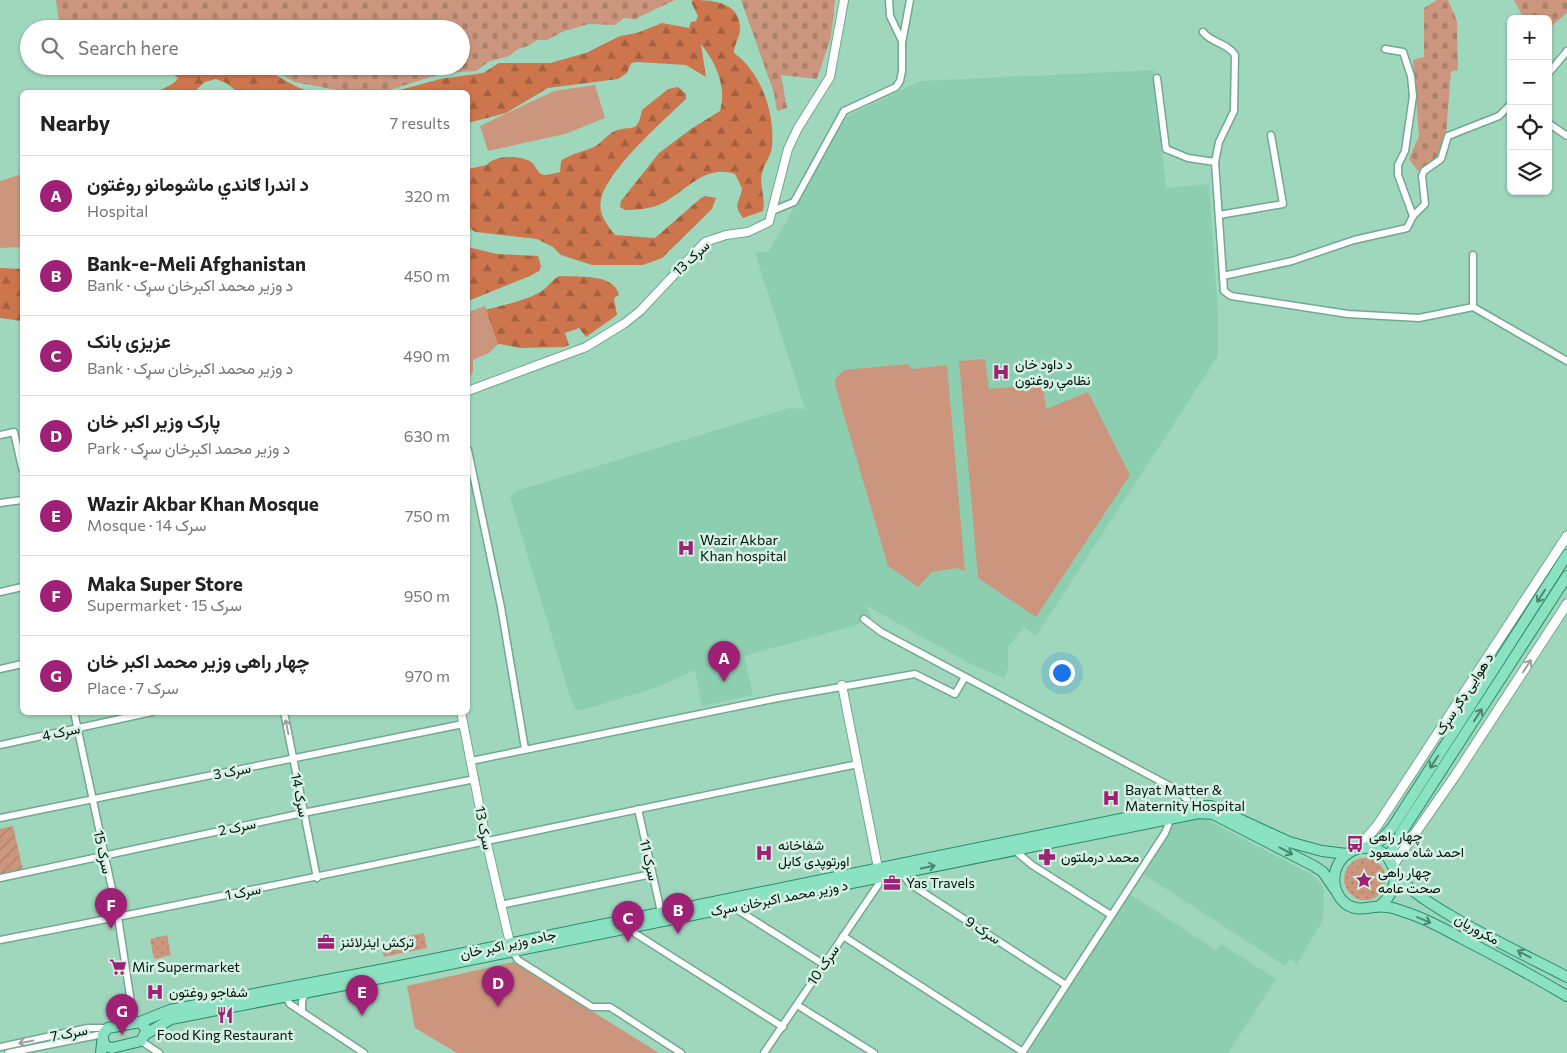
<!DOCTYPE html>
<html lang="en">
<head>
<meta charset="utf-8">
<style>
  body { margin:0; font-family:Commissioner,Vazirmatn,sans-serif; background:#f2f2f2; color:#222 }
  .controls { position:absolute; right:15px; top:15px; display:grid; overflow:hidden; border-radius:8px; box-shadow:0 1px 4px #0004 }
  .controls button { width:45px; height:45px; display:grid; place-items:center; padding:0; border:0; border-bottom:1px solid #e0e0e0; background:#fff; color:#222; font:25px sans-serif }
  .you { position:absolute; left:1061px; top:672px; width:18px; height:18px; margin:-12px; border:4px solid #fff; border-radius:50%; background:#1a73e8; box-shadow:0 0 0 8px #1a73e833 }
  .badge { display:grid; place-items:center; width:32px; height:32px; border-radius:50%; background:#9f2176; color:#fff; font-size:16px; font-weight:700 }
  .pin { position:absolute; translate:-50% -41px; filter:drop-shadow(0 1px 2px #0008) }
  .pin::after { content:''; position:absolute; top:26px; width:18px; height:15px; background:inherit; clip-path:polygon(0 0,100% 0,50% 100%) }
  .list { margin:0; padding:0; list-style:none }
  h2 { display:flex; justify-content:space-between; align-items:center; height:65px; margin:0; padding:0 20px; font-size:21px }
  h2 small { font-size:16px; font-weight:400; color:#767676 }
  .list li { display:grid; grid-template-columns:32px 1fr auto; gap:15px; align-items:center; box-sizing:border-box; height:80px; padding:0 20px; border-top:1px solid #e0e0e0 }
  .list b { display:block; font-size:19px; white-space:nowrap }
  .list p { margin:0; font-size:16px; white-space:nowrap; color:#767676 }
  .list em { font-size:16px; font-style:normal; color:#767676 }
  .icon { flex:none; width:28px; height:28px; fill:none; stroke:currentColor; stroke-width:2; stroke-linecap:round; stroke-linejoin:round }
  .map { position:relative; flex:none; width:1567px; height:1053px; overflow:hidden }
  .search { position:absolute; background:#fff; box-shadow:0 1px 4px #0004; left:20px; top:20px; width:450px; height:55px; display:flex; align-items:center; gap:12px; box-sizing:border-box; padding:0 18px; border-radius:28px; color:#767676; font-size:19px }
  .panel { position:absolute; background:#fff; box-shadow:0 1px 4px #0004; left:20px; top:90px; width:450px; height:625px; border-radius:8px }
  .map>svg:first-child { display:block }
</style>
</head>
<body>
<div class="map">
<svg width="1567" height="1053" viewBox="0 0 1567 1053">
  <defs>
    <pattern id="grass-dots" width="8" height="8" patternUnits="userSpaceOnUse" patternTransform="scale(1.25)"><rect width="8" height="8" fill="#cc967e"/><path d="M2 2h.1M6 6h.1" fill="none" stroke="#ad806c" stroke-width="1.8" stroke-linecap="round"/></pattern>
    <pattern id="forest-firs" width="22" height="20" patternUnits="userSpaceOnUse" patternTransform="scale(1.25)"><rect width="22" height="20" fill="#cd754d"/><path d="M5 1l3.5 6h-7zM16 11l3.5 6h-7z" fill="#a45f3e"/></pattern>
    <pattern id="cemetery-stones" width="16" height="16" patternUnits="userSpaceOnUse" patternTransform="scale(1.25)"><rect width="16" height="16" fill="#cc967e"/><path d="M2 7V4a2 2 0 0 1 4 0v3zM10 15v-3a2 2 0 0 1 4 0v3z" fill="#ad806c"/></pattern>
    <pattern id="garden-furrows" width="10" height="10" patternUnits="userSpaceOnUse" patternTransform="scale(1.25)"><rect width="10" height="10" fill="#cc967e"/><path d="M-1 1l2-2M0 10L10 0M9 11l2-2" fill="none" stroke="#ad806c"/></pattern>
  </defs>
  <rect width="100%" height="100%" fill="#9fd7bd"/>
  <g fill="#8dceb1">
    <path d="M 1154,70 L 1166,188 L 1209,184 L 1218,313 L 1218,356 L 1036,636 L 1024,627 L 1008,647 L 1008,670 L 1004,678 L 974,666 L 867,606 L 871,617 L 854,626 L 744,656 L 753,695 L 702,706 L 695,670 L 658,687 L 583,710 L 576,709 L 572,703 L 510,497 L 516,491 L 789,408 L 805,409 L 755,253 L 769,251 L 847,116 L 920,81 Z"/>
    <path d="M 1202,817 L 1312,875 L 1324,887 L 1323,920 L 1297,964 L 1290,959 L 1285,966 L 1143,874 L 1176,822 Z"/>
    <path d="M 1130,894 L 1216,950 L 1221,944 L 1276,979 L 1228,1053 L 1027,1053 Z"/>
  </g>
  <g fill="url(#grass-dots)">
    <circle cx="1365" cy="879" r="21"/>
    <path d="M 424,933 L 427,948 L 384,957 L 383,952 L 392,950 L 390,940 Z"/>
    <path d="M 167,935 L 171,955 L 154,959 L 150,939 Z"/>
  </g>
  <g fill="url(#forest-firs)">
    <path d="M 693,0 C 715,0 741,3 740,30 C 739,38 734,45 734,53 C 762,73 775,114 772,147 C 771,156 764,164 762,173 C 759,185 766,199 763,211 L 743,218 C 732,203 740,204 742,188 L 735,174 C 705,164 687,190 663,203 C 651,209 637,210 625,210 L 620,207 L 621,201 L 659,153 L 691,129 L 720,111 C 727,87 716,63 701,44 L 706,77 L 686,65 L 637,62 L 631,63 L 627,73 L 618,79 L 548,88 L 506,113 L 468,123 L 468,92 L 393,92 L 440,79 L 483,73 L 499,63 L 550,63 L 586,53 L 620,36 L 637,33 L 662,23 L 689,28 L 691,22 L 696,21 L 698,16 L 691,2 Z"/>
    <path d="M 170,66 C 196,66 227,63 252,66 C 275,70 290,87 312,92 L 238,92 L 226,83 L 216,79 L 205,82 L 197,89 L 198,92 L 157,92 L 174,83 L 178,78 L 166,69 Z"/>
    <path d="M 678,87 L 686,94 L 686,99 C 664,120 606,171 601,200 C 598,214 607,225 615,235 L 655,238 L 701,198 L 705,196 L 716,198 L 712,209 L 662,258 L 643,265 L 592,265 L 561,255 L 553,247 L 537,239 L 476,232 L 468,228 L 468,169 L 487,165 C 494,155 521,155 531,162 C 536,165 537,174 544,175 C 549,175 555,173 560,172 L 561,161 C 571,153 585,152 596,146 C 603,141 608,134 615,131 C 631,124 637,136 642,110 L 668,89 Z"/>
    <path d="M 468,247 L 497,254 L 538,256 L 541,266 L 539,271 L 530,276 L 468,301 Z"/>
    <path d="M 0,268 L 22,269 L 22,321 L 0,318 Z"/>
    <path d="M 559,276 C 576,277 615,273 619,295 L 614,298 L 617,315 L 586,337 L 579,328 L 565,333 L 569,345 L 564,347 L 520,348 L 500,344 L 471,352 L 468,314 C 488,309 524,302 542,291 C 548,287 552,280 559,276 Z"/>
  </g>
  <g fill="url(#cemetery-stones)">
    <path d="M 56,0 L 675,0 L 635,19 L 624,18 L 615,25 L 588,24 L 562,32 L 547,40 L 537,40 L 528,46 L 518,49 L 509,56 L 488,62 L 476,71 L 444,73 L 386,91 L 364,90 L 348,92 L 294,82 L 267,66 L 461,66 L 461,29 L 128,29 L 127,27 L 60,29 Z"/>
    <path d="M 741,0 L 835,0 L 831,37 L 817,79 L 781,75 L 787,108 L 777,111 L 774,93 Z"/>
    <path d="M 1437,0 L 1448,0 L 1457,21 L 1458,70 L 1451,72 L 1446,134 L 1436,158 L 1418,171 L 1409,159 L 1419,136 L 1413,60 L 1424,57 L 1424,8 Z"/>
    <path d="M 1514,0 L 1567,0 L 1567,13 L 1548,29 L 1548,19 L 1524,19 Z"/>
  </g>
  <g fill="#cc967e">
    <path d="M 595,85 L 605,118 L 565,134 L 488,151 L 480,126 L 554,91 Z"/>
    <path d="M 22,174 L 22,247 L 0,248 L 0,181 Z"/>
    <path d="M 485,306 L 498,344 L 489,353 L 473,360 L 473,370 L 468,384 L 468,312 Z"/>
    <path d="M 985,359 L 989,389 L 1043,384 L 1046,409 L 1088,392 L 1130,475 L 1036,617 L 978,578 L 959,361 Z"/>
    <path d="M 908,364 L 912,369 L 947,365 L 965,571 L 957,568 L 932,572 L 918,587 L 888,566 L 836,388 L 835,379 L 844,370 Z"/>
    <path d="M 513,962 L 659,1053 L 457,1053 L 415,1028 L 407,986 Z"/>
  </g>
  <path fill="url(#garden-furrows)" d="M 13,826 L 23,870 L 0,876 L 0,829 Z"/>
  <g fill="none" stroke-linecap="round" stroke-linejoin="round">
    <g stroke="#72a890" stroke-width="9">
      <g id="minor">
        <path d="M 889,0 L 890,16 L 902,41"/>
        <path d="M 1203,32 C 1211,43 1228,43 1235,55 L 1234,111 L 1219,142 L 1215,162 L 1224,291 L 1231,296 L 1348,314 L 1419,318 L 1473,307 L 1567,361"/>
        <path d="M 1385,49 L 1403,52 L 1411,76 L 1413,96 L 1405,151 L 1398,165 L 1398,175 L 1413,216"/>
        <path d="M 1548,74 L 1567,51"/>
        <path d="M 1157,78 L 1166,149 L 1188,158 L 1215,162"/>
        <path d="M 1548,123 L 1567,136"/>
        <path d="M 772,211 L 794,202 L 844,111 L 896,87 L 900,81 L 902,71 L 902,43 L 910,0"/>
        <path d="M 1219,215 L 1283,204 L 1271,135"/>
        <path d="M 1473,255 L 1473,307"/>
        <path d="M 1223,276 L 1292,261 L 1354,240 L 1407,228 L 1413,216 L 1425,204 L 1422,176 L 1424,171 L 1441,159 L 1448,136 L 1499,116 L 1511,104"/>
        <path d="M 0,435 L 14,432 L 22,468"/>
        <path d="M 468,450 L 501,607 L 525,749"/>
        <path d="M 0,503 L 22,500"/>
        <path d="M 0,592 L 22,587"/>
        <path d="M 864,619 L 881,632 L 1179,791 L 1187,800 L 1188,808"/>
        <path d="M 0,669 L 22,664"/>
        <path d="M 74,712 L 118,917 L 134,1022"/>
        <path d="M 284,712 L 317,878"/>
        <path d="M 0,745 L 152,712"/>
        <path d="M 471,761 L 778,698 L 915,674 L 955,694 L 965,677"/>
        <path d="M 638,809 L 661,912"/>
        <path d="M 0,818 L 463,724"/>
        <path d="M 1013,849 L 1032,865 L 1111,915"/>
        <path d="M 901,872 L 910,884 L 1066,985"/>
        <path d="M 0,878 L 303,813 L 475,779"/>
        <path d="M 500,905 L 652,874"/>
        <path d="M 733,907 L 823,964"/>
        <path d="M 631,925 L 636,934 L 783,1027"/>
        <path d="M 843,936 L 1023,1052"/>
        <path d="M 0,940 C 287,885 572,822 858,764"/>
        <path d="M 511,949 L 518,960 L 592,1007 L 610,1007 L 681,1053"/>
        <path d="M 285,996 L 290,1004 L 364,1053"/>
        <path d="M 797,1005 L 874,1053"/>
        <path d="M 302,1012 L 302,1001 L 306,992"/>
        <path d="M 141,1041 L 159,1053"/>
        <path d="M 0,1047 L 88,1028 L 108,1028"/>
        <path d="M 8,1053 L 103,1034"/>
        <path d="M 764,1053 L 878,885 L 880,878"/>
        <path d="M 1022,1053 L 1165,833 L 1171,818"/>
      </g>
    </g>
    <g stroke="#72a890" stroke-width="10">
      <g id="tertiary">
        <path d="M 468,391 L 586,347 L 625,323 L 640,311 L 705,242 L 726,235 L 748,232 L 769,222 L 788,149 L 798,128 L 830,77 L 844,0"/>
        <path d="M 842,685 L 879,873"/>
        <path d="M 461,712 L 486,840 L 510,943"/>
      </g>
    </g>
    <g stroke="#72a890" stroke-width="11">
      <g id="secondary">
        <path d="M 1357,849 L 1377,826 L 1567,536"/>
        <path d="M 1393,865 L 1455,776 L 1567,604"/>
      </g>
    </g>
    <g stroke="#288d68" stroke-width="12">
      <g id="primary">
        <path d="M 1365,848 L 1381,840 L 1392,828 L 1567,555"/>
        <path d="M 1390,861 L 1392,851 L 1401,833 L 1567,576"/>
        <path d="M 1396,873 C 1412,903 1532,958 1567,977"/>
        <path d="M 1378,907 C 1410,885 1392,839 1357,849 C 1333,856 1326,888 1346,904 C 1361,914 1372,904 1386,907 C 1392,907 1399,910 1405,912 C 1425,918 1444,929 1463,939 C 1498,957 1533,976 1567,996"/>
        <path d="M 140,1022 L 170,1010 L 390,968 L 1184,806 L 1211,806 L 1289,842 L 1322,851 L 1347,854"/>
        <path d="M 146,1034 L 171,1019 L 391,976 L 1199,813 L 1213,814 L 1314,866 L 1323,872 L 1336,891"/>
        <path d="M 101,1053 L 103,1034 L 108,1028 L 140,1022 L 147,1030 L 141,1041 L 112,1048 L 105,1046 L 103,1039"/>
      </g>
    </g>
    <use href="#minor" stroke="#fff" stroke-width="6"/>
    <use href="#tertiary" stroke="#fff" stroke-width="8"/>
    <use href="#secondary" stroke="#fff" stroke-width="9"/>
    <use href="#primary" stroke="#8be2c2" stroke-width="10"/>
  </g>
  <defs><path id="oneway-shaft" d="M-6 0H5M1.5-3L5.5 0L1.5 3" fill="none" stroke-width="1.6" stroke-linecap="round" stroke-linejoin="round" transform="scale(1.25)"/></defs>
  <g stroke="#4c8570">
    <use href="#oneway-shaft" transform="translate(1541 596) rotate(123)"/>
    <use href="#oneway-shaft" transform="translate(1478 715) rotate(-57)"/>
    <use href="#oneway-shaft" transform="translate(1434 762) rotate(123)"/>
    <use href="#oneway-shaft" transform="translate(1286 851) rotate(28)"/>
    <use href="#oneway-shaft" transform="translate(928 867) rotate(-12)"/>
    <use href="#oneway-shaft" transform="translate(1424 920) rotate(23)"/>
    <use href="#oneway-shaft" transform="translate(1524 954) rotate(-152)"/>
  </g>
  <g stroke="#99a19d">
    <use href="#oneway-shaft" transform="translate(1527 666) rotate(-57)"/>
    <use href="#oneway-shaft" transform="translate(287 727) rotate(-101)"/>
    <use href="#oneway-shaft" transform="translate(26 1042) rotate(168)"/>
  </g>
  <defs>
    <g id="hospital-bare" transform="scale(1.35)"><path d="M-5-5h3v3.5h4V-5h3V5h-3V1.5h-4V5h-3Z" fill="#9f2176" stroke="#d5f1e3" stroke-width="2.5" paint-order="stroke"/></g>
    <g id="bus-bare" transform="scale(1.35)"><path d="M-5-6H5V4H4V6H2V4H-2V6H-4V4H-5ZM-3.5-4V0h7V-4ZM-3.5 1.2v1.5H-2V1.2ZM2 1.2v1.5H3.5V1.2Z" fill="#9f2176" stroke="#d5f1e3" stroke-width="2.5" paint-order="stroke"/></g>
    <g id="pharmacy-bare" transform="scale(1.35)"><path d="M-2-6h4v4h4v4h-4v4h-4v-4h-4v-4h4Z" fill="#9f2176" stroke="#d5f1e3" stroke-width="2.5" paint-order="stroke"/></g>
    <g id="sight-bare" transform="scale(1.35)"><path d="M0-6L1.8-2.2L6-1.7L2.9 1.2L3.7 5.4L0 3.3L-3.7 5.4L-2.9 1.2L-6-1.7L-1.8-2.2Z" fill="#9f2176" stroke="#d5f1e3" stroke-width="2.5" paint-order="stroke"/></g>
    <g id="office-bare" transform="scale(1.35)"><path d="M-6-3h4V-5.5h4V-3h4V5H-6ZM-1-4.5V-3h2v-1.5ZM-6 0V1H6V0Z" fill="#9f2176" stroke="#d5f1e3" stroke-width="2.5" paint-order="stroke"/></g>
    <g id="supermarket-bare" transform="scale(1.35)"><path d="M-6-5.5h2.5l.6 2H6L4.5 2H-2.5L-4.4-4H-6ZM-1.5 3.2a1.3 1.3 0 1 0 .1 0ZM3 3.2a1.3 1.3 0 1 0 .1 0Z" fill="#9f2176" stroke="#d5f1e3" stroke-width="2.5" paint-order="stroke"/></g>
    <g id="restaurant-bare" transform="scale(1.35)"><path d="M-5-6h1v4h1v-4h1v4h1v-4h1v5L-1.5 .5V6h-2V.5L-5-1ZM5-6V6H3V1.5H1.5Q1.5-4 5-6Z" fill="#9f2176" stroke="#d5f1e3" stroke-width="2.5" paint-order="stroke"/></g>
  </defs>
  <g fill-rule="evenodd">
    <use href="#hospital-bare" x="1001" y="372"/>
    <use href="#hospital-bare" x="686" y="548"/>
    <use href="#hospital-bare" x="1111" y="798"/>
    <use href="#bus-bare" x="1355" y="844"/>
    <use href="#hospital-bare" x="764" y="853"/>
    <use href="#pharmacy-bare" x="1047" y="857"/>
    <use href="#sight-bare" x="1364" y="880"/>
    <use href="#office-bare" x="892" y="883"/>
    <use href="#office-bare" x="326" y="942"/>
    <use href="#supermarket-bare" x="118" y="967"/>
    <use href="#hospital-bare" x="155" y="992"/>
    <use href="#restaurant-bare" x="225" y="1015"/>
  </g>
  <g text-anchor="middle" stroke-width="5" stroke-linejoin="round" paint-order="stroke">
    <g font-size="14" fill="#00130b" stroke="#d5f1e3">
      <text transform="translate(691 258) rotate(-43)" y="5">سرک 13</text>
      <text transform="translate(1464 694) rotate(-57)" y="5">د هوایی ډګر سړک</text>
      <text transform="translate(61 732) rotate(-12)" y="5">سرک 4</text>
      <text transform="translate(232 771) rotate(-11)" y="5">سرک 3</text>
      <text transform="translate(300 795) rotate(79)" y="5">سرک 14</text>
      <text transform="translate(237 827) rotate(-12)" y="5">سرک 2</text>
      <text transform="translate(484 828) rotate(79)" y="5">سرک 13</text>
      <text transform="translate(103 852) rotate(78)" y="5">سرک 15</text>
      <text transform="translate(649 860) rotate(77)" y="5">سرک 11</text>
      <text transform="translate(243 892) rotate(-11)" y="5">سرک 1</text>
      <text transform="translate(779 898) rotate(-11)" y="5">د وزیر محمد اکبرخان سړک</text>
      <text transform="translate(1477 929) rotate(29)" y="5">مکروریان</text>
      <text transform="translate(983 930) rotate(33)" y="5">سرک 9</text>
      <text transform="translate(508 944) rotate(-12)" y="5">جاده وزیر اکبر خان</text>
      <text transform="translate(823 965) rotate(-56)" y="5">سرک 10</text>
      <text transform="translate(69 1033) rotate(-11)" y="5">سرک 7</text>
    </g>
    <g font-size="14" fill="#00130b" stroke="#d5f1e3" text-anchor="start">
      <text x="1015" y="369">د داود خان<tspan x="1015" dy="16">نظامي روغتون</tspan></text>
      <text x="700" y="545">Wazir Akbar<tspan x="700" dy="16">Khan hospital</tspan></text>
      <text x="1125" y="795">Bayat Matter &amp;<tspan x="1125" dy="16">Maternity Hospital</tspan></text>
      <text x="1369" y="841">چهار راهی<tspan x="1369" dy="16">احمد شاه مسعود</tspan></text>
      <text x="778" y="850">شفاخانه<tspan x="778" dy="16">اورتوپدی کابل</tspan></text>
      <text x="1061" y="862">محمد درملتون</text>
      <text x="1378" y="877">چهار راهی<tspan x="1378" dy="16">صحت عامه</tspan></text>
      <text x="906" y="888">Yas Travels</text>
      <text x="340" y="947">ترکش ایئرلائنز</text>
      <text x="132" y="972">Mir Supermarket</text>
      <text x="169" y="997">شفاجو روغتون</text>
      <text x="225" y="1040" text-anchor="middle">Food King Restaurant</text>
    </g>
  </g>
</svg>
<div class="controls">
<button>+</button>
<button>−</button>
<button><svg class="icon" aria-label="locate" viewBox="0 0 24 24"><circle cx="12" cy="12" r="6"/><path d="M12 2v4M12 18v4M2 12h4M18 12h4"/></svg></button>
<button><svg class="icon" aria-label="layers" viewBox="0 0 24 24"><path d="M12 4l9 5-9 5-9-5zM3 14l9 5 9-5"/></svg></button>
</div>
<div class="you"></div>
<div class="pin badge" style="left:724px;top:682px">A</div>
<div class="pin badge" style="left:678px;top:934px">B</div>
<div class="pin badge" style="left:628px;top:942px">C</div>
<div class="pin badge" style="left:498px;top:1007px">D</div>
<div class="pin badge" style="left:362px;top:1016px">E</div>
<div class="pin badge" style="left:111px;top:929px">F</div>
<div class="pin badge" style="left:122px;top:1035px">G</div>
<div class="search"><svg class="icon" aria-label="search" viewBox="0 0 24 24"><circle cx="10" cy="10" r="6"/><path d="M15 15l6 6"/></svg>Search here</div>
<section class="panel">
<h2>Nearby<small>7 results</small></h2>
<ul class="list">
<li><span class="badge">A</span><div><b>د اندرا ګاندي ماشومانو روغتون</b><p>Hospital</p></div><em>320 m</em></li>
<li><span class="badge">B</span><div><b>Bank-e-Meli Afghanistan</b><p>Bank · د وزیر محمد اکبرخان سړک</p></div><em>450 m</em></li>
<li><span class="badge">C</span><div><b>عزیزی بانک</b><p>Bank · د وزیر محمد اکبرخان سړک</p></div><em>490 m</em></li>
<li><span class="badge">D</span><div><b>پارک وزیر اکبر خان</b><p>Park · د وزیر محمد اکبرخان سړک</p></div><em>630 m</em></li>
<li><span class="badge">E</span><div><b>Wazir Akbar Khan Mosque</b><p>Mosque · سرک 14</p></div><em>750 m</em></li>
<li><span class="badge">F</span><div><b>Maka Super Store</b><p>Supermarket · سرک 15</p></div><em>950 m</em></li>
<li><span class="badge">G</span><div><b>چهار راهی وزیر محمد اکبر خان</b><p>Place · سرک 7</p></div><em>970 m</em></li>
</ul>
</section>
</div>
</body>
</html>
